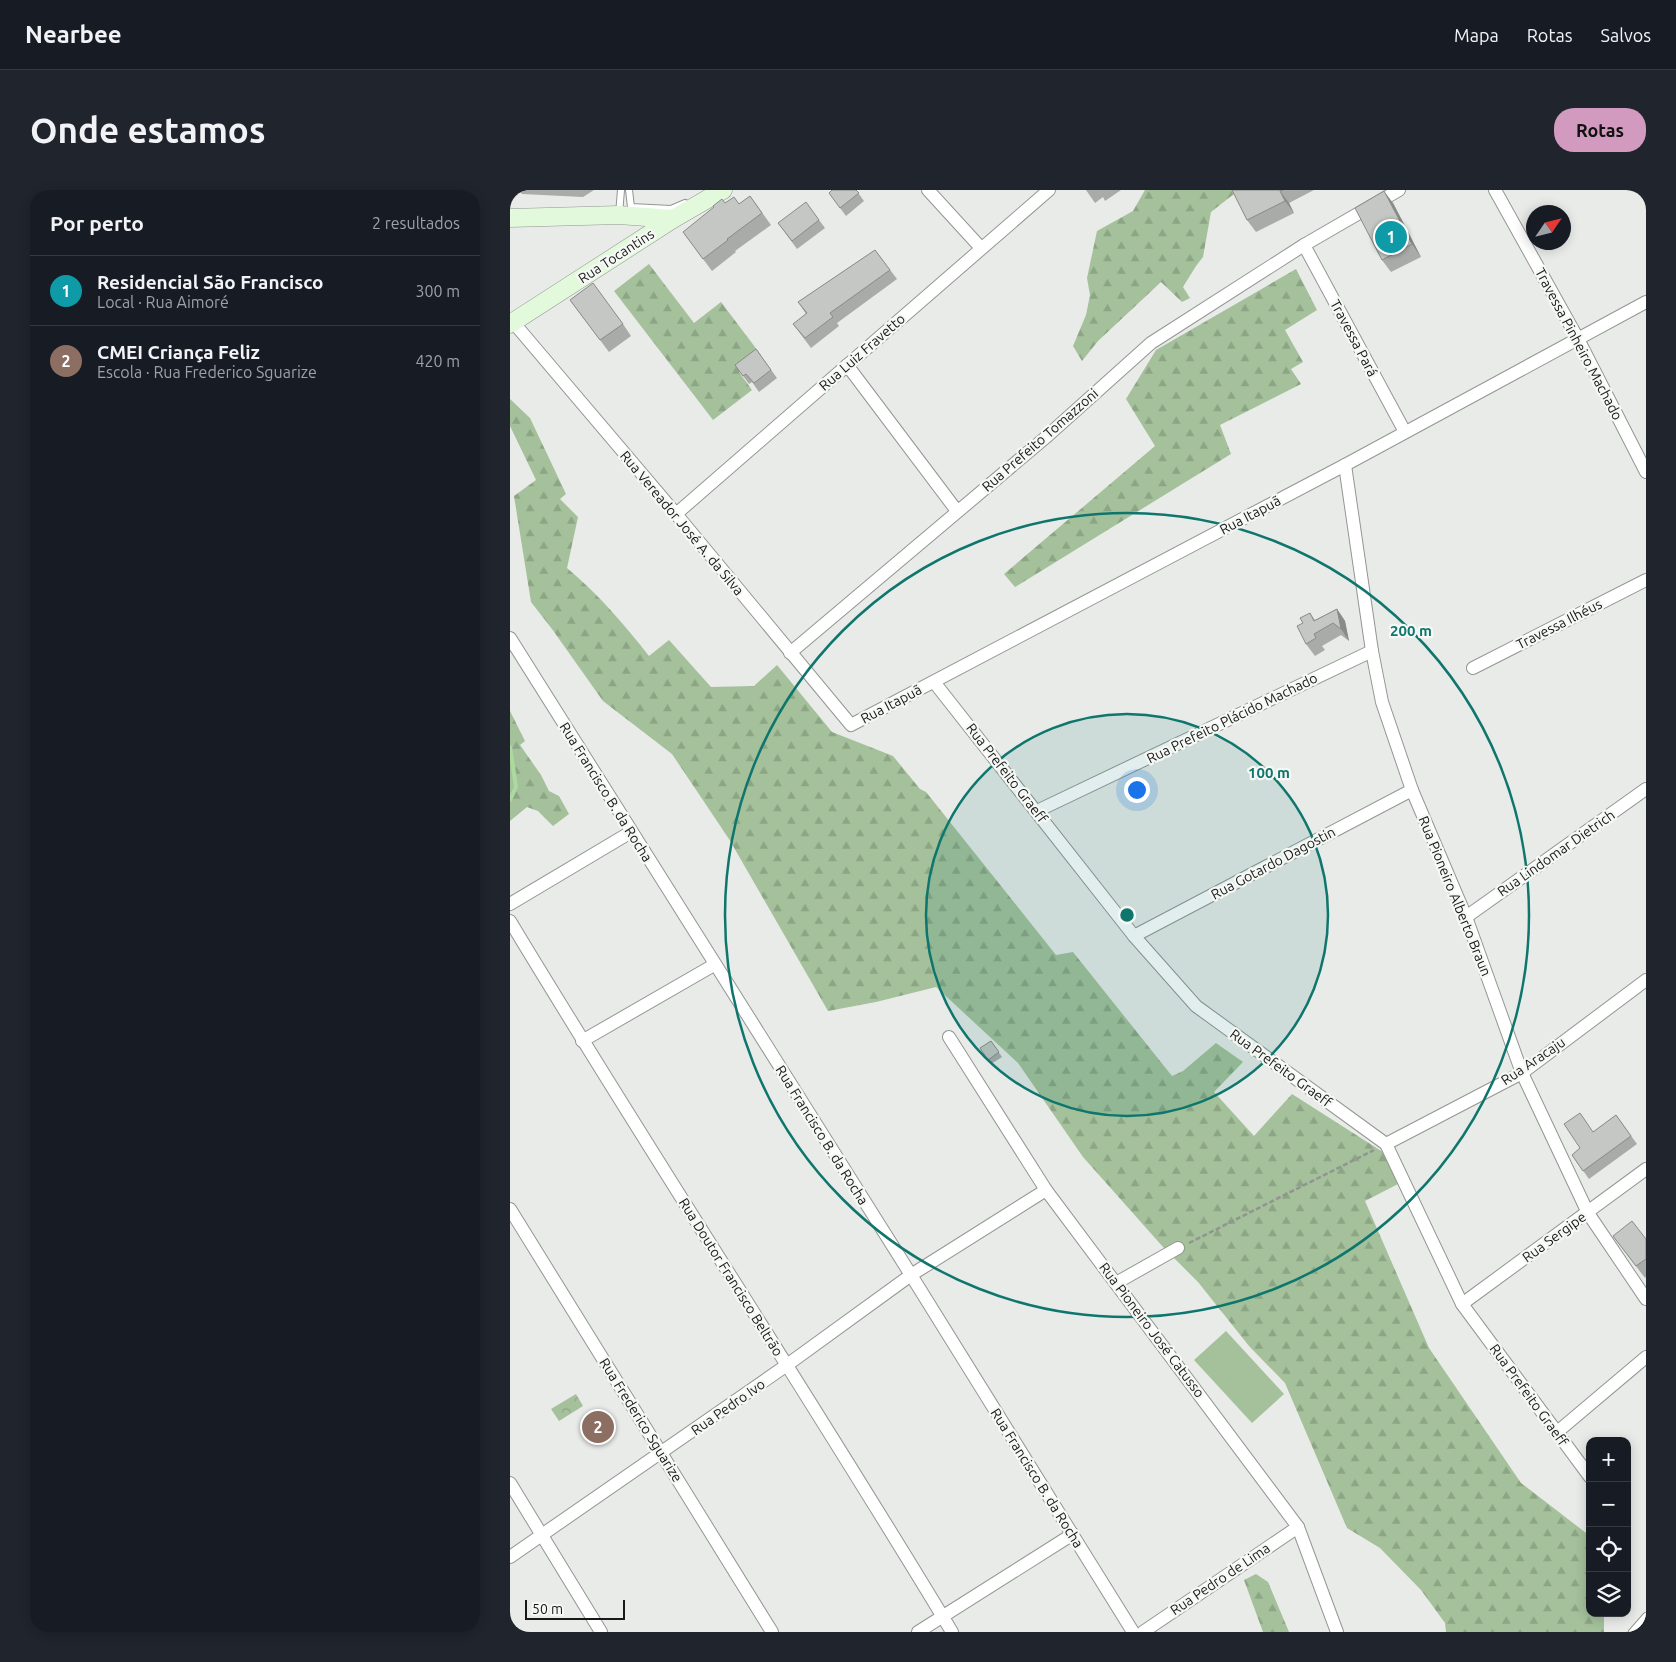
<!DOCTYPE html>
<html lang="pt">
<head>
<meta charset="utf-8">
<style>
  body { margin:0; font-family:Ubuntu,sans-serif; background:#20242c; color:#f1f3f6 }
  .controls { position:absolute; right:15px; bottom:15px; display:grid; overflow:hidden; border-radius:10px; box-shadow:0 2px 12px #0003 }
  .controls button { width:45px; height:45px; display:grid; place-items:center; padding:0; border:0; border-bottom:1px solid #363941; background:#171b24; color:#f1f3f6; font:25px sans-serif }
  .compass { position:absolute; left:1016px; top:15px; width:45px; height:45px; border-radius:50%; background:#171b24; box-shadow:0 2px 12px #0003; rotate:55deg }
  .scale { position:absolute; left:15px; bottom:12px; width:100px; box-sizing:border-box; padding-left:5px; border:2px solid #171817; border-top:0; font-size:14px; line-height:18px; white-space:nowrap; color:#171817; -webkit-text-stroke:4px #f5f8f4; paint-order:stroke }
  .you { position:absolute; left:626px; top:599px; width:18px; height:18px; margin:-12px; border:4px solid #fff; border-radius:50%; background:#1a73e8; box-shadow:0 0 0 8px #1a73e833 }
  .badge { display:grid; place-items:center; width:32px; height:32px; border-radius:50%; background:#d39abf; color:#fff; font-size:16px; font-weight:700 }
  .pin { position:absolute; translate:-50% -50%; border:2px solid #fff; box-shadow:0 1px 5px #0006 }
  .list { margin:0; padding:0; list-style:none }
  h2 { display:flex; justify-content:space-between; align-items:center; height:65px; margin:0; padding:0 20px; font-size:21px }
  h2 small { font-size:16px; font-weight:400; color:#9ea1a6 }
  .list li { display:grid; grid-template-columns:32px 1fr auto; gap:15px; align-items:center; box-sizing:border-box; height:70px; padding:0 20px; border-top:1px solid #363941 }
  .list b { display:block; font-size:19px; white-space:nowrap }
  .list p { margin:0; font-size:16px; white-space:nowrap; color:#9ea1a6 }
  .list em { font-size:16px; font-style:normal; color:#9ea1a6 }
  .icon { flex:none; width:28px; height:28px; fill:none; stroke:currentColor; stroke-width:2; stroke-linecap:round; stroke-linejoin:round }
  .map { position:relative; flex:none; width:1136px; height:1442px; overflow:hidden; border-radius:20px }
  header { display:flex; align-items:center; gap:30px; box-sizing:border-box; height:70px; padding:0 25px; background:#171b24; border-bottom:1px solid #363941 }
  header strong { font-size:24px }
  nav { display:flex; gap:28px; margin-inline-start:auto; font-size:18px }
  .intro { display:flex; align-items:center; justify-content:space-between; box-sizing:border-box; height:120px; padding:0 30px }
  h1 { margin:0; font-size:35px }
  .button { padding:12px 22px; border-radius:20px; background:#d39abf; color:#111; font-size:18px; font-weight:700 }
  main { display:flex; gap:30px; padding:0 30px }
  aside { flex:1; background:#171b24; border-radius:20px; box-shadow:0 2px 12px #0003 }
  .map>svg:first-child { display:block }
</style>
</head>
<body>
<header>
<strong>Nearbee</strong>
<nav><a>Mapa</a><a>Rotas</a><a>Salvos</a></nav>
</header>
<div class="intro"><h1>Onde estamos</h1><a class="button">Rotas</a></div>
<main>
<aside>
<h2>Por perto<small>2 resultados</small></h2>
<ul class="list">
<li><span class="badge" style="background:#0f9aa8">1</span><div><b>Residencial São Francisco</b><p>Local · Rua Aimoré</p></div><em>300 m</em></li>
<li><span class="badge" style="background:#8d6e63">2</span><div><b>CMEI Criança Feliz</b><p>Escola · Rua Frederico Sguarize</p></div><em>420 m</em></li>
</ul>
</aside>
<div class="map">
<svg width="1136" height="1442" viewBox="0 0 1136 1442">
  <defs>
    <pattern id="forest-firs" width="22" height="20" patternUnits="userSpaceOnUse" patternTransform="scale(1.25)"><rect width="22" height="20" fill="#a4c19b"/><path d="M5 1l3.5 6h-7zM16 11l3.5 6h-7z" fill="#8ca585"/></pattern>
    <pattern id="park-crowns" width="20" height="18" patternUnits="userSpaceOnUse" patternTransform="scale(1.25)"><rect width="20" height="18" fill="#a4c19b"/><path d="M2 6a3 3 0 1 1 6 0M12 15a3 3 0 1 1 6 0" fill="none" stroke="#8ca585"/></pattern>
  </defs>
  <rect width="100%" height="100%" fill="#e8ebe7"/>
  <g fill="url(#forest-firs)">
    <path d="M 635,0 L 729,0 L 701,22 L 693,67 L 686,76 L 673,97 L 680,108 L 672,112 L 651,92 L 588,151 L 572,171 L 563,156 L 576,125 L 580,105 L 577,88 L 587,41 L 623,21 Z"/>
    <path d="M 139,74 L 184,133 L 211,112 L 251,165 L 229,182 L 242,200 L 203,230 L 104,101 Z"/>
    <path d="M 786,79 L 807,120 L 775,140 L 793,172 L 781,179 L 791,194 L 710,235 L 721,264 L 505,397 L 494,384 L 645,256 L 616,209 L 646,160 Z"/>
    <path d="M 0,209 L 20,228 L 56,304 L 50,309 L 68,327 L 57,378 C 88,404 114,434 139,466 L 159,450 L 201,497 L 244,496 L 267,475 L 322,542 L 383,566 L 410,599 L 416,602 L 546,765 L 563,762 L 662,886 L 673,881 L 706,853 L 733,872 L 704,902 L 744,946 L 782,904 L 876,964 L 890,993 L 855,1011 L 919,1158 L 1011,1293 L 1080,1346 L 1080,1423 L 1094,1423 L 1094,1442 L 936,1442 L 935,1433 L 911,1400 L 870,1358 L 837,1338 L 775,1193 L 739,1156 L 688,1092 L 653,1057 L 573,967 L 508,873 L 426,797 L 366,812 L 318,821 L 219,649 L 162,564 L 93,511 L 42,439 L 21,412 L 4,306 L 26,290 L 0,236 Z"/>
    <path d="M 0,521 L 15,551 L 10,555 L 31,585 L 39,601 L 49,606 L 59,624 L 43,636 L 28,621 L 17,617 L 0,631 Z"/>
    <path d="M 746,1384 L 758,1392 L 779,1442 L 753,1442 L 734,1390 Z"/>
  </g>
  <path fill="url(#park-crowns)" d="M 66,1204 L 73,1216 L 49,1231 L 41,1219 Z"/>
  <path fill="#a4c19b" d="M 716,1141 L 774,1204 L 742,1233 L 684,1170 Z"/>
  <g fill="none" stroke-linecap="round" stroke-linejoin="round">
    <path stroke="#acd99f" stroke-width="4" d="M 0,557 L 6,597 L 0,610"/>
    <g stroke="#939693" stroke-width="8">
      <g id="lane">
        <path d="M 119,0 L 121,17 L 161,19 L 175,13"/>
        <path d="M 109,24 L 111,0"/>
        <path d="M 1122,1442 L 1136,1426"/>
      </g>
    </g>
    <g stroke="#939693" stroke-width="14">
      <g id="street">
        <path d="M 418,0 L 471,58"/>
        <path d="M 985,0 L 1068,149 L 1136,282"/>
        <path d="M 794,55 L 895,242"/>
        <path d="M 3,132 L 166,324 L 341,535 L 835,275 L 1136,112"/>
        <path d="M 337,175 L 447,321"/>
        <path d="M 835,275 L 862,461 L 872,512 L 902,600 L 956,727 L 1012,883 L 1078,1023 L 1136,1109"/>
        <path d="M 166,324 L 539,0"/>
        <path d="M 0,448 L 401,1085 L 623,1442"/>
        <path d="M 280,463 L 535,248 L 641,153 L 794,55 L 889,0"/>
        <path d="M 963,478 L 1136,390"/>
        <path d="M 424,492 L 624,746 L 686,816 L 876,954 L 952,1114 L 1080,1287"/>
        <path d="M 527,621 L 862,461"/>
        <path d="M 0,714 L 121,642"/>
        <path d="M 956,727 L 1136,599"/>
        <path d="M 0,731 C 144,970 298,1203 442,1442"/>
        <path d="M 624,746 L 902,600"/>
        <path d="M 439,847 L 536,1000 L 788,1337 L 827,1442"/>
        <path d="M 72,851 L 204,775"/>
        <path d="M 876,954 L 1012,883 L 1136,790"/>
        <path d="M 0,1019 L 262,1442"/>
        <path d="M 606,1093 L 668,1058"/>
        <path d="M 952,1114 L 1136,979"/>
        <path d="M 1046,1243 L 1136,1167"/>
        <path d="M 0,1293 L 91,1442"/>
        <path d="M 0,1367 L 277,1175 L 401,1085 L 536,1000"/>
        <path d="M 408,1442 L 563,1344"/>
        <path d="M 633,1442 L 788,1337"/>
      </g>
    </g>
    <g stroke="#939693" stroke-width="19">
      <g id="secondary">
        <path d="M 0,28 L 109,25 L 163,29"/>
        <path d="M 0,134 L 163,29 L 213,0"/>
      </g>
    </g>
    <path stroke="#929491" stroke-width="2.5" stroke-dasharray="5 2.5" stroke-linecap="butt" d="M 679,1053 L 864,960"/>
    <use href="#lane" stroke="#fff" stroke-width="6"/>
    <use href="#street" stroke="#fff" stroke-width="12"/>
    <use href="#secondary" stroke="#e3f9dc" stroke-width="18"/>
  </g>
  <g fill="#a9aba8">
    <path d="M 9,0 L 84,0 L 73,7 L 12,4 Z"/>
    <path d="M 346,0 L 354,11 L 336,26 L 319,3 Z"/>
    <path d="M 576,0 L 611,0 L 595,11 L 593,7 L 585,13 Z"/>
    <path d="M 722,0 L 804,0 L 779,13 L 784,23 L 746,42 L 737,30 Z"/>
    <path d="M 240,6 L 261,35 L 225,61 L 226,62 L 202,81 L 173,42 L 215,13 L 229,14 Z"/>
    <path d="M 883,13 L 911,67 L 881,82 L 872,70 Z"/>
    <path d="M 309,30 L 315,38 L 287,59 L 268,33 Z"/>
    <path d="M 365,60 L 387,89 L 327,133 L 329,136 L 301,158 L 283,134 L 296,124 L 288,112 Z"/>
    <path d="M 60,110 L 113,134 L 121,146 L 99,162 Z"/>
    <path d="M 246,159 L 267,188 L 249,202 L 242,192 L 239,194 L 225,175 Z"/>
    <path d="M 827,419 L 835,431 L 839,451 L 831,445 L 812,456 L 815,460 L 805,466 L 796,454 L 793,433 L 800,423 L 805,430 Z"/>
    <path d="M 481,851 L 492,867 L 481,874 L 470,858 Z"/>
    <path d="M 1106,925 L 1127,954 L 1079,989 L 1062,965 L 1070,958 L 1083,942 Z"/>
    <path d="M 1103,1046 L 1136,1049 L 1136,1087 L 1135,1088 Z"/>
  </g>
  <g fill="#898b88">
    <path d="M 770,1 L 779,13 L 784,23 L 775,11 Z"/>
    <path d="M 874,1 L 883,13 L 911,67 L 902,54 Z"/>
    <path d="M 827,419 L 835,431 L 839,451 L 831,439 Z"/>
  </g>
  <g fill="#c4c7c3" stroke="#898b88">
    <path d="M 322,0 L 346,0 L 349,3 L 330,18 L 319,3 Z"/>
    <path d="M 722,0 L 773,0 L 770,1 L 775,11 L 737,30 Z"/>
    <path d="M 874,1 L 902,54 L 872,70 L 845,18 Z"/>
    <path d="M 240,6 L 252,23 L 217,49 L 218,50 L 193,69 L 173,42 L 204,17 L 203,16 L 212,9 L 215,13 L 224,7 L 229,14 Z"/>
    <path d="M 296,12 L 309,30 L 282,51 L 268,33 Z"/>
    <path d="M 365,60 L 380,80 L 320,123 L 323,127 L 295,148 L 283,134 L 297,123 L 288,112 Z"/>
    <path d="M 83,93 L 113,134 L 90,150 L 60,110 Z"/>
    <path d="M 246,159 L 261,180 L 244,193 L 236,184 L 233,186 L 225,175 Z"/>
    <path d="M 827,419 L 831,439 L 823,433 L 804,444 L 806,448 L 796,454 L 787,436 L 793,433 L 790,428 L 800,423 L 804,431 Z"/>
    <path d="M 481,851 L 489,862 L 478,870 L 470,858 Z"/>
    <path d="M 1070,923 L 1083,942 L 1106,925 L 1121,946 L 1073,981 L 1062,965 L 1070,958 L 1054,934 Z"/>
    <path d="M 1122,1031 L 1136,1049 L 1136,1069 L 1126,1076 L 1103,1046 Z"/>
  </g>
  <circle cx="617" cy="725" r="201" fill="#0f766e" fill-opacity=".12"/>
  <g fill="none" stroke="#0f766e" stroke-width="2.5">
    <circle cx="617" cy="725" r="201"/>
    <circle cx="617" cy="725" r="402"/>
  </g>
  <g text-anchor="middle" stroke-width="4.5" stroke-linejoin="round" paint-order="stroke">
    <g font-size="14" fill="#171817" stroke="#f5f8f4">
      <text transform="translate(106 66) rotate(-33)" y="5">Rua Tocantins</text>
      <text transform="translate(844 148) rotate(62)" y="5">Travessa Pará</text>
      <text transform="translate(1069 154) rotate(62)" y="5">Travessa Pinheiro Machado</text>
      <text transform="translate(352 162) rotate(-41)" y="5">Rua Luiz Fravetto</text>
      <text transform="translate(530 250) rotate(-41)" y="5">Rua Prefeito Tomazzoni</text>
      <text transform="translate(740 325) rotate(-28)" y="5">Rua Itapuã</text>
      <text transform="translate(172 333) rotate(50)" y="5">Rua Vereador José A. da Silva</text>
      <text transform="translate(1049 434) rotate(-27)" y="5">Travessa Ilhéus</text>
      <text transform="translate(381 514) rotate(-28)" y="5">Rua Itapuã</text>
      <text transform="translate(722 528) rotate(-26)" y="5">Rua Prefeito Plácido Machado</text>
      <text transform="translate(497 583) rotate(52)" y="5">Rua Prefeito Graeff</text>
      <text transform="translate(96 602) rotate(58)" y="5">Rua Francisco B. da Rocha</text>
      <text transform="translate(1046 663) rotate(-35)" y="5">Rua Lindomar Dietrich</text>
      <text transform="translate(763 673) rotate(-28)" y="5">Rua Gotardo Dagostin</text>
      <text transform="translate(945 706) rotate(68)" y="5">Rua Pioneiro Alberto Braun</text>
      <text transform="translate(1023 871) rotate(-34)" y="5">Rua Aracaju</text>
      <text transform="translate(771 878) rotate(36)" y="5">Rua Prefeito Graeff</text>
      <text transform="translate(312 945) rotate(58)" y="5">Rua Francisco B. da Rocha</text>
      <text transform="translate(1044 1047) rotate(-36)" y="5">Rua Sergipe</text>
      <text transform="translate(221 1087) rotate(58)" y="5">Rua Doutor Francisco Beltrão</text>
      <text transform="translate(642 1140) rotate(53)" y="5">Rua Pioneiro José Catusso</text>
      <text transform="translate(1019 1205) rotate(54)" y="5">Rua Prefeito Graeff</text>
      <text transform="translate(218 1217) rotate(-35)" y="5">Rua Pedro Ivo</text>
      <text transform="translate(131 1230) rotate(58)" y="5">Rua Frederico Sguarize</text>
      <text transform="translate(527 1288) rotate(58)" y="5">Rua Francisco B. da Rocha</text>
      <text transform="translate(710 1389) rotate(-34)" y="5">Rua Pedro de Lima</text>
    </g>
  </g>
  <circle cx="617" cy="725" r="8" fill="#0f766e" stroke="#f5f8f4" stroke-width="2.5"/>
  <g font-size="15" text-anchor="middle" font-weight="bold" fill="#0f766e" stroke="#f5f8f4" stroke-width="4.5" stroke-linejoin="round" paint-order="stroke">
    <text x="901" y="446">200 m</text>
    <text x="759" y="588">100 m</text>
  </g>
</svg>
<div class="controls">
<button>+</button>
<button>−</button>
<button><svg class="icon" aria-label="locate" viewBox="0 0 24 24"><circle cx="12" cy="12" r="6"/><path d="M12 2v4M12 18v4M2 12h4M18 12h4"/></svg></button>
<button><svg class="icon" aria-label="layers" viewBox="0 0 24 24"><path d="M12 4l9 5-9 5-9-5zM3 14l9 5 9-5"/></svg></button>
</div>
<svg class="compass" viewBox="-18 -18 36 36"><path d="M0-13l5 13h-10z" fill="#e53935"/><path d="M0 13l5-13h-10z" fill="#9ea1a6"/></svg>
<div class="scale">50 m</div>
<div class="you"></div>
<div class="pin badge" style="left:881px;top:47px;background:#0f9aa8">1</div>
<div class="pin badge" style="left:88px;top:1237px;background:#8d6e63">2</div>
</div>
</main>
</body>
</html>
